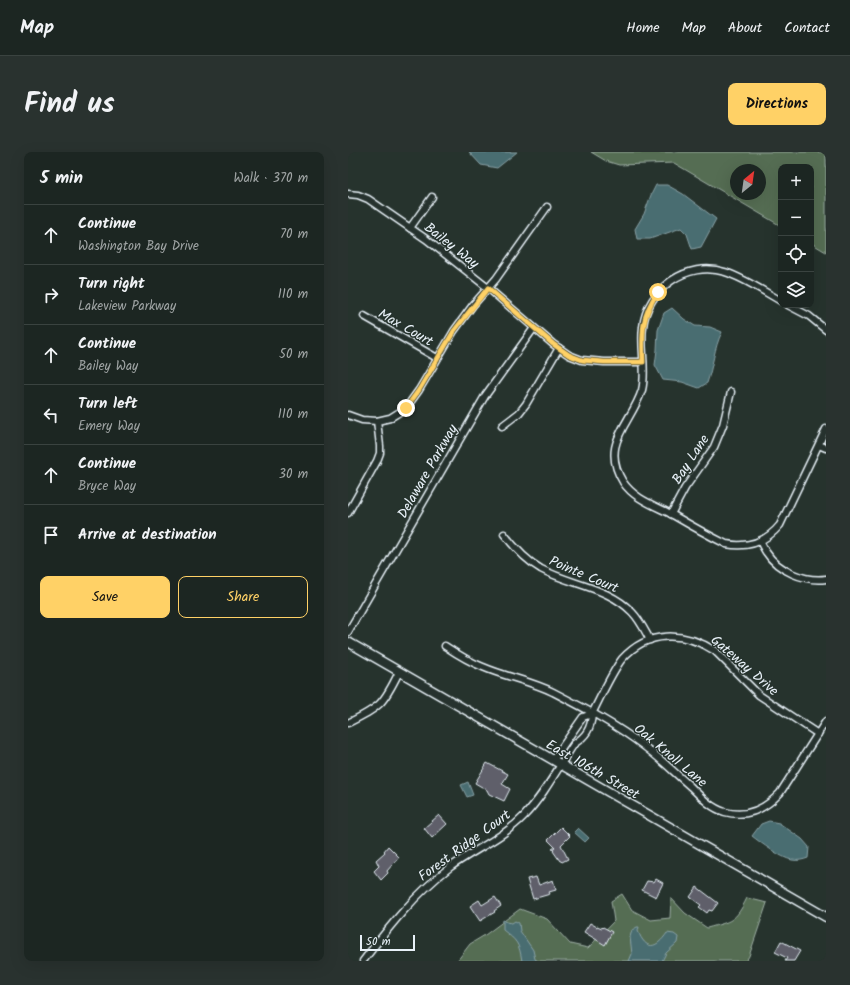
<!DOCTYPE html>
<html lang="en">
<head>
<meta charset="utf-8">
<style>
  body { margin:0; font-family:Kalam,sans-serif; background:#29322f; color:#f1f3f6 }
  .controls { position:absolute; right:12px; top:12px; display:grid; overflow:hidden; border-radius:8px; box-shadow:0 4px 16px #0002 }
  .controls button { width:36px; height:36px; display:grid; place-items:center; padding:0; border:0; border-bottom:1px solid #3a4340; background:#1c2622; color:#f1f3f6; font:20px sans-serif }
  .compass { position:absolute; left:382px; top:12px; width:36px; height:36px; border-radius:50%; background:#1c2622; box-shadow:0 4px 16px #0002; rotate:29deg }
  .scale { position:absolute; left:12px; bottom:10px; width:55px; box-sizing:border-box; padding-left:4px; border:2px solid #e8f1f8; border-top:0; font-size:11px; line-height:14px; white-space:nowrap; color:#e8f1f8; -webkit-text-stroke:3px #26332d; paint-order:stroke }
  .stop { position:absolute; width:12px; height:12px; margin:-9px; border:3px solid #ffd166; border-radius:50%; background:#fff }
  .stop.end { background:#ffd166; border-color:#fff; box-shadow:0 1px 4px #0008 }
  .list { margin:0; padding:0; list-style:none }
  h2 { display:flex; justify-content:space-between; align-items:center; height:52px; margin:0; padding:0 16px; font-size:17px }
  h2 small { font-size:13px; font-weight:400; color:#a0a5a5 }
  .list li { display:grid; grid-template-columns:26px 1fr auto; gap:12px; align-items:center; box-sizing:border-box; height:60px; padding:0 16px; border-top:1px solid #3a4340 }
  .list b { display:block; font-size:15px; white-space:nowrap }
  .list p { margin:0; font-size:13px; white-space:nowrap; color:#a0a5a5 }
  .list em { font-size:13px; font-style:normal; color:#a0a5a5 }
  .actions { display:flex; gap:8px; padding:12px 16px }
  .actions a { flex:1; padding:9px 0; border:1px solid #ffd166; border-radius:8px; text-align:center; font-size:14px; color:#ffd166 }
  .actions .main { background:#ffd166; color:#111 }
  .icon { flex:none; width:22px; height:22px; fill:none; stroke:currentColor; stroke-width:2; stroke-linecap:round; stroke-linejoin:round }
  .map { position:relative; flex:none; width:478px; height:809px; overflow:hidden; border-radius:8px }
  header { display:flex; align-items:center; gap:24px; box-sizing:border-box; height:56px; padding:0 20px; background:#1c2622; border-bottom:1px solid #3a4340 }
  header strong { font-size:19px }
  nav { display:flex; gap:22px; margin-inline-start:auto; font-size:14px }
  .intro { display:flex; align-items:center; justify-content:space-between; box-sizing:border-box; height:96px; padding:0 24px }
  h1 { margin:0; font-size:28px }
  .button { padding:10px 18px; border-radius:8px; background:#ffd166; color:#111; font-size:14px; font-weight:700 }
  main { display:flex; gap:24px; padding:0 24px }
  aside { flex:1; background:#1c2622; border-radius:8px; box-shadow:0 4px 16px #0002 }
  .map>svg:first-child { display:block }
</style>
</head>
<body>
<header>
<strong>Map</strong>
<nav><a>Home</a><a>Map</a><a>About</a><a>Contact</a></nav>
</header>
<div class="intro"><h1>Find us</h1><a class="button">Directions</a></div>
<main>
<aside>
<h2>5 min<small>Walk · 370 m</small></h2>
<ul class="list">
<li><svg class="icon" aria-label="ahead" viewBox="0 0 24 24"><path d="M12 20V5M6 11l6-6 6 6"/></svg><div><b>Continue</b><p>Washington Bay Drive</p></div><em>70 m</em></li>
<li><svg class="icon" aria-label="right" viewBox="0 0 24 24"><path d="M7 20v-9h11M14 6l5 5-5 5"/></svg><div><b>Turn right</b><p>Lakeview Parkway</p></div><em>110 m</em></li>
<li><svg class="icon" aria-label="ahead" viewBox="0 0 24 24"><path d="M12 20V5M6 11l6-6 6 6"/></svg><div><b>Continue</b><p>Bailey Way</p></div><em>50 m</em></li>
<li><svg class="icon" aria-label="left" viewBox="0 0 24 24"><path d="M17 20v-9H6M10 6l-5 5 5 5"/></svg><div><b>Turn left</b><p>Emery Way</p></div><em>110 m</em></li>
<li><svg class="icon" aria-label="ahead" viewBox="0 0 24 24"><path d="M12 20V5M6 11l6-6 6 6"/></svg><div><b>Continue</b><p>Bryce Way</p></div><em>30 m</em></li>
<li><svg class="icon" aria-label="arrive" viewBox="0 0 24 24"><path d="M6 21V4h12l-3 4 3 4H6"/></svg><div><b>Arrive at destination</b></div></li>
</ul>
<div class="actions"><a class="main">Save</a><a>Share</a></div>
</aside>
<div class="map">
<svg width="478" height="809" viewBox="0 0 478 809">
  <rect width="100%" height="100%" fill="#26332d"/>
  <filter id="ink" filterUnits="userSpaceOnUse"><feTurbulence type="fractalNoise" baseFrequency=".025" numOctaves="2"/><feDisplacementMap in="SourceGraphic" scale="8" xChannelSelector="R" yChannelSelector="G"/><feConvolveMatrix kernelMatrix="1 2 1 2 8 2 1 2 1" color-interpolation-filters="sRGB"/></filter>
  <g filter="url(#ink)">
    <g fill="#556d52" stroke="#9eafa5" fill-rule="evenodd">
      <path d="M 243,0 L 478,0 L 478,100 L 463,91 L 463,15 L 433,15 L 433,74 L 326,11 L 271,13 L 258,9 ZM 388,18 L 412,18 L 412,42 L 388,42 Z"/>
      <path d="M 274,742 L 284,758 L 303,768 L 322,766 L 323,746 L 337,761 L 359,776 C 384,769 387,770 399,746 L 419,751 L 401,804 L 398,809 L 109,809 L 122,792 L 137,783 L 172,757 L 199,767 L 222,792 L 240,796 L 266,769 L 263,749 Z"/>
    </g>
    <g fill="#4a6d71" stroke="#89a2a7">
      <path d="M 121,0 L 169,0 L 149,16 L 133,13 Z"/>
      <path d="M 308,33 L 319,33 L 335,42 L 368,67 L 353,95 L 344,97 L 339,82 L 333,76 L 302,87 L 289,87 L 287,77 L 296,62 L 303,43 Z"/>
      <path d="M 324,156 L 336,167 L 347,174 L 362,175 L 374,180 C 366,196 365,214 359,231 L 351,236 L 334,230 L 315,228 L 307,213 L 309,198 L 310,178 L 316,161 Z"/>
      <path d="M 120,630 L 125,643 L 119,645 L 113,633 Z"/>
      <path d="M 421,669 L 431,671 L 454,687 L 461,695 L 460,706 C 455,708 450,709 444,708 C 433,706 413,691 404,684 L 413,672 Z"/>
      <path d="M 230,676 L 241,686 L 237,690 L 226,680 Z"/>
      <path d="M 155,768 L 159,770 L 164,771 L 167,769 L 171,771 L 172,779 L 185,798 L 187,807 L 190,809 L 174,809 C 171,791 169,789 155,778 Z"/>
      <path d="M 289,775 L 291,775 L 290,779 C 298,799 308,797 319,781 L 326,782 L 330,785 L 329,791 L 318,801 L 314,809 L 281,809 L 284,802 L 282,785 L 284,778 Z"/>
    </g>
    <g fill="#5f5f6b" stroke="#e8f1f8">
      <path d="M 139,611 L 160,622 L 154,632 L 162,637 L 156,649 L 141,642 L 139,638 L 127,631 Z"/>
      <path d="M 91,663 L 99,672 L 84,686 L 76,676 Z"/>
      <path d="M 213,675 L 222,684 L 213,693 L 220,707 L 214,710 L 213,709 L 212,709 L 205,699 L 206,698 L 204,697 L 207,695 L 200,688 Z"/>
      <path d="M 40,694 L 51,705 L 39,719 L 40,721 L 33,728 L 26,719 L 31,714 L 28,708 L 37,700 L 36,699 Z"/>
      <path d="M 188,725 L 191,733 L 205,728 L 208,738 L 201,740 L 202,742 L 185,747 L 179,727 Z"/>
      <path d="M 308,727 L 315,731 L 308,745 L 294,738 L 299,729 L 306,730 Z"/>
      <path d="M 349,735 L 370,751 L 364,759 L 361,758 L 359,761 L 351,755 L 353,753 L 342,745 Z"/>
      <path d="M 147,745 L 153,754 L 146,759 L 147,760 L 132,769 L 122,754 L 131,748 L 134,753 Z"/>
      <path d="M 242,771 L 249,775 L 249,774 L 254,776 L 255,775 L 264,780 L 257,793 L 236,780 Z"/>
      <path d="M 433,789 L 452,799 L 446,809 L 437,809 L 439,806 L 427,800 Z"/>
    </g>
    <g fill="none" stroke-linecap="round" stroke-linejoin="round">
      <g stroke="#e8f1f8" stroke-width="9">
        <g id="street">
          <path d="M 0,42 L 10,43 L 20,47 L 78,87 L 140,136 L 205,192 L 221,203 L 234,208 L 256,210 L 295,210"/>
          <path d="M 62,76 L 84,45"/>
          <path d="M 433,149 C 415,139 396,126 377,120 C 339,108 299,137 295,175 C 292,195 299,219 294,238 C 284,271 251,291 275,330 C 286,347 308,354 325,363 C 342,373 360,383 378,392 C 399,396 418,390 432,373 L 478,277"/>
          <path d="M 440,153 L 461,164 L 478,178"/>
          <path d="M 16,164 L 89,206"/>
          <path d="M 0,263 L 14,268 L 29,269 L 42,266 L 58,256 L 71,238 L 106,179 L 125,153 L 148,127 L 199,55"/>
          <path d="M 154,274 L 171,261 L 178,252 L 211,196"/>
          <path d="M 471,293 L 478,296"/>
          <path d="M 0,361 L 29,309 L 32,301 L 32,294 L 29,269"/>
          <path d="M 323,362 L 337,336 L 366,295 L 375,273 L 383,240"/>
          <path d="M 156,382 C 166,395 179,409 193,417 C 223,433 260,435 284,460 C 292,468 297,479 302,488"/>
          <path d="M 412,389 C 414,393 416,397 418,400 C 430,419 457,430 478,427"/>
          <path d="M 0,480 L 137,244 L 186,176"/>
          <path d="M 97,494 C 109,502 122,510 135,515 C 158,525 183,529 205,540 C 236,556 269,573 297,595 C 313,607 328,622 343,635 C 353,645 363,656 377,660 C 399,666 417,657 432,641 L 478,569"/>
          <path d="M 0,571 C 32,555 35,553 51,520"/>
          <path d="M 205,608 L 235,565 L 244,562"/>
          <path d="M 15,809 C 41,775 67,742 101,716 C 125,698 155,686 176,664 C 196,643 210,616 226,592 C 238,584 243,577 244,562 C 252,546 264,520 274,507 C 300,478 336,479 367,499 L 411,543 L 470,582"/>
        </g>
      </g>
      <g stroke="#e8f1f8" stroke-width="11">
        <path id="secondary" d="M 0,490 L 478,765"/>
      </g>
      <use href="#street" stroke="#26332d" stroke-width="6"/>
      <use href="#secondary" stroke="#26332d" stroke-width="8"/>
    </g>
  </g>
  <g fill="none" stroke-linecap="round" stroke-linejoin="round" filter="url(#ink)">
    <path stroke="#ffd166" stroke-width="5" d="M 58,256 L 71,238 L 106,179 L 140,136 L 205,192 L 221,203 L 234,208 L 256,210 L 295,210 C 294,182 293,164 310,140"/>
  </g>
  <g text-anchor="middle" stroke-width="3" stroke-linejoin="round" paint-order="stroke">
    <g font-size="14" fill="#e8f1f8" stroke="#26332d">
      <text transform="translate(104 93) rotate(38)" y="5">Bailey Way</text>
      <text transform="translate(58 175) rotate(30)" y="5">Max Court</text>
      <text transform="translate(342 307) rotate(-57)" y="5">Bay Lane</text>
      <text transform="translate(79 319) rotate(-60)" y="5">Delaware Parkway</text>
      <text transform="translate(236 422) rotate(23)" y="5">Pointe Court</text>
      <text transform="translate(397 513) rotate(41)" y="5">Gateway Drive</text>
      <text transform="translate(323 603) rotate(40)" y="5">Oak Knoll Lane</text>
      <text transform="translate(245 617) rotate(30)" y="5">East 106th Street</text>
      <text transform="translate(116 693) rotate(-36)" y="5">Forest Ridge Court</text>
    </g>
  </g>
</svg>
<div class="controls">
<button>+</button>
<button>−</button>
<button><svg class="icon" aria-label="locate" viewBox="0 0 24 24"><circle cx="12" cy="12" r="6"/><path d="M12 2v4M12 18v4M2 12h4M18 12h4"/></svg></button>
<button><svg class="icon" aria-label="layers" viewBox="0 0 24 24"><path d="M12 4l9 5-9 5-9-5zM3 14l9 5 9-5"/></svg></button>
</div>
<svg class="compass" viewBox="-18 -18 36 36"><path d="M0-13l5 13h-10z" fill="#e53935"/><path d="M0 13l5-13h-10z" fill="#a0a5a5"/></svg>
<div class="scale">50 m</div>
<div class="stop" style="left:310px;top:140px"></div>
<div class="stop end" style="left:58px;top:256px"></div>
</div>
</main>
</body>
</html>
